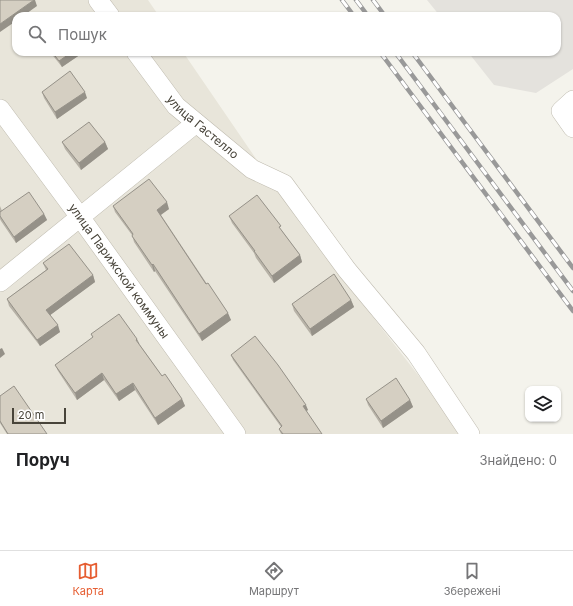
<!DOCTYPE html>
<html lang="uk">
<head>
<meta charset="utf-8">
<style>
  body { margin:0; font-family:Inter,sans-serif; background:#f6f6f6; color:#202124 }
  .controls { position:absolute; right:12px; bottom:12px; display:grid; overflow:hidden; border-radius:8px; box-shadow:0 1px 3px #0004 }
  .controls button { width:36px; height:36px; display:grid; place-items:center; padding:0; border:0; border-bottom:1px solid #e0e0e0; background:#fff; color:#202124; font:20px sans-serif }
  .scale { position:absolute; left:12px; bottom:10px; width:54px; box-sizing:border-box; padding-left:4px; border:2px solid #48443a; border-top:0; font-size:11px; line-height:14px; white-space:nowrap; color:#48443a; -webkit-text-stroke:3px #fff; paint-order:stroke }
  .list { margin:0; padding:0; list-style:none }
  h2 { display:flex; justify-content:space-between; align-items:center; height:52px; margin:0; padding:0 16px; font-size:17px }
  h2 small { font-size:13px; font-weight:400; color:#757577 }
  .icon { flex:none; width:22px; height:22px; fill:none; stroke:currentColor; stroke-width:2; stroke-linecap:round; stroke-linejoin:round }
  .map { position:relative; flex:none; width:573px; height:434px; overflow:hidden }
  .search { position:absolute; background:#fff; box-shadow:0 1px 3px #0004; left:12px; right:12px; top:12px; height:44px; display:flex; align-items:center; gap:10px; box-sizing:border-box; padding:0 14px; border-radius:12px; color:#757577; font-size:15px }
  .sheet { height:116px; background:#fff }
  nav { display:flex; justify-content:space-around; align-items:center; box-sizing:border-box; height:56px; border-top:1px solid #e0e0e0; background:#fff; font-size:11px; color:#757577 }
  nav a { display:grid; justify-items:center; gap:2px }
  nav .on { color:#e65d31 }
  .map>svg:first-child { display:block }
</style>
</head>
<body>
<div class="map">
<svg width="573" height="434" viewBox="0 0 573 434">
  <rect width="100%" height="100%" fill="#f4f3ec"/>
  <path fill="#e8e5da" d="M 0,0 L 148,0 L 159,16 L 16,16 L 16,52 L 183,52 L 302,226 L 464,434 L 0,434 Z"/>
  <path fill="#e4e2dd" d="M 427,0 L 573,0 L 573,69 L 536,93 L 494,85 L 468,52 L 557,52 L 557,16 L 440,16 Z"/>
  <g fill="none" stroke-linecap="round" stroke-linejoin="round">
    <g stroke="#bfbbaf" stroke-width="20">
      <g id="minor">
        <path d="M 98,0 L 110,16"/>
        <path id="s1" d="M 136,52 L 176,106 L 252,169 L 284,184 L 347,270 L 416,353 L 470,434"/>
        <path d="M 573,100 L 561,111 L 573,128"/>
        <path id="s2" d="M 0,109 L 80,217 L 236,434"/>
        <path d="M 0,282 L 196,123"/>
      </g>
    </g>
    <use href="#minor" stroke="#fff" stroke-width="19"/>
    <g stroke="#999" stroke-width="4.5">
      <g id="rail">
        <path d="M 342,0 L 354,16"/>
        <path d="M 356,0 L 368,16"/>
        <path d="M 373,0 L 385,16"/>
        <path d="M 380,52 L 573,311"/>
        <path d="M 395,52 L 573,291"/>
        <path d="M 412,52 L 573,268"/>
      </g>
    </g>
    <use href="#rail" stroke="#fff" stroke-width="3" stroke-dasharray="9" stroke-linecap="butt"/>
  </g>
  <g fill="#b7b2a7">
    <path d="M 50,52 L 84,52 L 62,67 Z"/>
    <path d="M 42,92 L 87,98 L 57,119 L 44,98 Z"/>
    <path d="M 62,142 L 105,142 L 108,149 L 81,170 L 65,149 Z"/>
    <path d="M 0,206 L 2,211 L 44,214 L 47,220 L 16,243 L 1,221 L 0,219 Z"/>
    <path d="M 113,206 L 169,209 L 161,215 L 231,320 L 202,341 L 155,271 L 154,272 L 134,242 L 132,235 L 115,212 Z"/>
    <path d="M 229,216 L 282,231 L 300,255 L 302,262 L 274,283 L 256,258 L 254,253 L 232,223 Z"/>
    <path d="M 43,263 L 93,275 L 95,282 L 50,315 L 60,332 L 40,346 L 9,306 L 7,299 L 46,270 Z"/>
    <path d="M 351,300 L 354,307 L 312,336 L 294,311 L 292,304 Z"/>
    <path d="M 91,334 L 140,345 L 162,376 L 182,399 L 185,406 L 158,425 L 135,390 L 119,401 L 104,380 L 77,400 L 58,371 L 55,365 L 93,338 Z"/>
    <path d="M 231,355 L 308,410 L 306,411 L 322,434 L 281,434 L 279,429 L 281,427 L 233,360 Z"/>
    <path d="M 0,396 L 47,434 L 7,434 L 0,423 Z"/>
    <path d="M 366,399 L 410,400 L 413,407 L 383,428 L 368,405 Z"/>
  </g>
  <g fill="#959188">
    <path d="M 34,0 L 35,0 L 37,6 L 23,16 L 16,16 L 16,21 L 0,32 L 0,24 Z"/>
    <path d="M 72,52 L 84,52 L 62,67 L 59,61 Z"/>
    <path d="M 85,92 L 87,98 L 57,119 L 55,112 Z"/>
    <path d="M 105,142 L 108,149 L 81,170 L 79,163 Z"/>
    <path d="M 167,202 L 169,209 L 159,216 L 157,210 Z"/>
    <path d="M 44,214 L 47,220 L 16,243 L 14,237 Z"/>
    <path d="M 300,255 L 302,262 L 274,283 L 272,276 Z"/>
    <path d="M 153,264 L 155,271 L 154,272 L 152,265 Z"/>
    <path d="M 93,275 L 95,282 L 49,316 L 46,310 Z"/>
    <path d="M 351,300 L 354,307 L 312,336 L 310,329 Z"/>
    <path d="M 228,313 L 231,320 L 202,341 L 199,334 Z"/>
    <path d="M 58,325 L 60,332 L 40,346 L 37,340 Z"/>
    <path d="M 137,339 L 140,345 L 136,340 Z"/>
    <path d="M 2,348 L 5,354 L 0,358 L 0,349 Z"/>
    <path d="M 102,373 L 104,380 L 77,400 L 75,393 Z"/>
    <path d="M 133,383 L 135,390 L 119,401 L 116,394 Z"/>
    <path d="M 182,399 L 185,406 L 158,425 L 155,418 Z"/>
    <path d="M 410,400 L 413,407 L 383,428 L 381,421 Z"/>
    <path d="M 306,405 L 308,410 L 305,412 L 303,406 Z"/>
  </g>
  <g fill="#d5cfc2" stroke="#959188">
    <path d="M 0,0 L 34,0 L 0,24 Z"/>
    <path d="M 52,52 L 72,52 L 59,61 Z"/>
    <path d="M 70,71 L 85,92 L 55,112 L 42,92 Z"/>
    <path d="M 89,122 L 105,142 L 79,163 L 62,142 Z"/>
    <path d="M 149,179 L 167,202 L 157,210 L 206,284 L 208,283 L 228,313 L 199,334 L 153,264 L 152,265 L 132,236 L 133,234 L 113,206 Z"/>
    <path d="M 29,192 L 44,214 L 14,237 L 0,216 L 0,212 Z"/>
    <path d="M 257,195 L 281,226 L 279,227 L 300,255 L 272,276 L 254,251 L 255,251 L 229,216 Z"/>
    <path d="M 69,244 L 93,275 L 46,310 L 58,325 L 37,340 L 7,299 L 48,269 L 43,263 Z"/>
    <path d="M 334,274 L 351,300 L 310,329 L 292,304 Z"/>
    <path d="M 119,314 L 137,339 L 136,340 L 162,376 L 165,374 L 182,399 L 155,418 L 133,383 L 116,394 L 102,373 L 75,393 L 55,365 L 93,337 L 91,334 Z"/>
    <path d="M 255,336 L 278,365 L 306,405 L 303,406 L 322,434 L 283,434 L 279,429 L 282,426 L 231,355 Z"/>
    <path d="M 396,378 L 410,400 L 381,421 L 366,399 Z"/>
    <path d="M 14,386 L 47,434 L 8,434 L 0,421 L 0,396 Z"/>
  </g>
  <g text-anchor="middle" stroke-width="4" stroke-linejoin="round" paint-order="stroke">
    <g font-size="12" fill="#48443a" stroke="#fff">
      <text dy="4" stroke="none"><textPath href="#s1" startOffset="101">улица Гастелло</textPath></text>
      <text dy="4" stroke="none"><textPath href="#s2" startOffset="201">улица Парижской коммуны</textPath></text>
    </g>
  </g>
</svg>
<div class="controls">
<button><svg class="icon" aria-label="layers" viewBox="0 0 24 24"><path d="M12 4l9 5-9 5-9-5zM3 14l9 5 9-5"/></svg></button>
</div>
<div class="scale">20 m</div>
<div class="search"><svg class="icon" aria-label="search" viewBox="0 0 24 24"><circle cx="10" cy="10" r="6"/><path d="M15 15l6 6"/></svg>Пошук</div>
</div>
<section class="sheet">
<h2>Поруч<small>Знайдено: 0</small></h2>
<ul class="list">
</ul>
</section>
<nav>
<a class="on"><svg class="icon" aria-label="map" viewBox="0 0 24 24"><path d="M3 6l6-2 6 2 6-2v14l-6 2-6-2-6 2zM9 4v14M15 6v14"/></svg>Карта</a>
<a><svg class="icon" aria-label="directions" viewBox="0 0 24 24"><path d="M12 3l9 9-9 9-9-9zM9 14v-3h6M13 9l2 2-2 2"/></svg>Маршрут</a>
<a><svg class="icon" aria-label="saved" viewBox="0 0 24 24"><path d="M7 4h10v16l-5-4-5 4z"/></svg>Збережені</a>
</nav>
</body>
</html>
